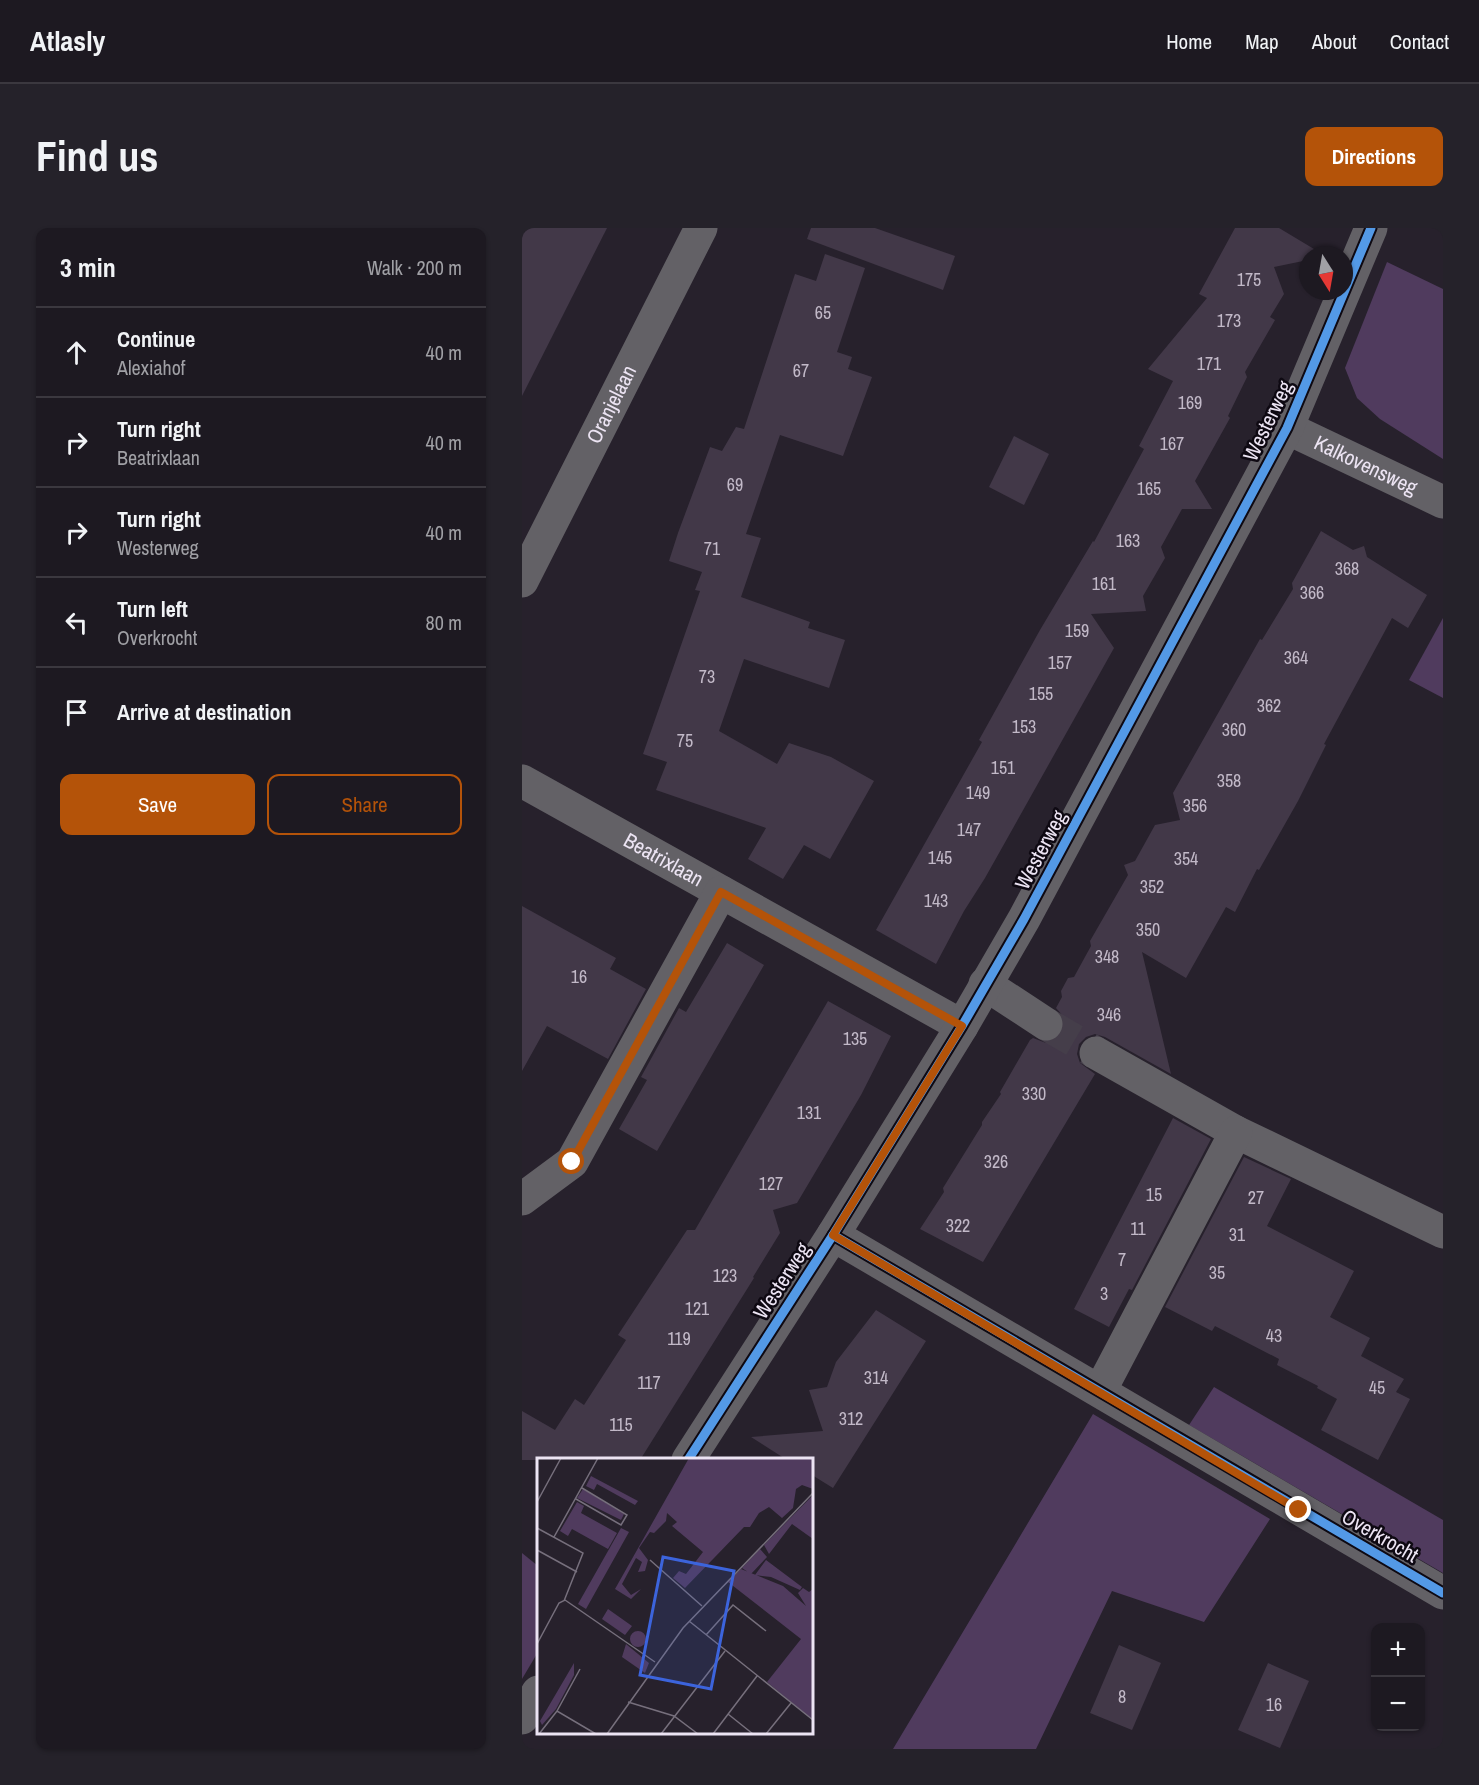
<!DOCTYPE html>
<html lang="en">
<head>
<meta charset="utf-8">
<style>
  body { margin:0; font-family:"Archivo Narrow",sans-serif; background:#25222a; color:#f1f3f6 }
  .controls { position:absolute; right:18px; bottom:18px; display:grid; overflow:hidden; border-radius:12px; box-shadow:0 2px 4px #0004 }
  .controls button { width:54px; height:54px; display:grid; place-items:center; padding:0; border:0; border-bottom:2px solid #3b383f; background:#1d1921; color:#f1f3f6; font:30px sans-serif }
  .compass { position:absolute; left:777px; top:18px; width:54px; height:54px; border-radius:50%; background:#1d1921; box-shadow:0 2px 4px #0004; rotate:169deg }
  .stop { position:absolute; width:18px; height:18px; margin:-14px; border:4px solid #b45309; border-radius:50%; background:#fff }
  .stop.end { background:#b45309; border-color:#fff; box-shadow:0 2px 6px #0008 }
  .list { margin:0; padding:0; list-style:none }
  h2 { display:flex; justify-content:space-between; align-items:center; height:78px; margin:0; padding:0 24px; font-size:26px }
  h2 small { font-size:20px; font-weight:400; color:#a0a0a5 }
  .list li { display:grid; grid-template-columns:39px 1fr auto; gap:18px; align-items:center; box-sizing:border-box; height:90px; padding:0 24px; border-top:2px solid #3b383f }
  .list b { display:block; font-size:22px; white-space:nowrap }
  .list p { margin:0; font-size:20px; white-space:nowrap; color:#a0a0a5 }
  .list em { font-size:20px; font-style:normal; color:#a0a0a5 }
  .actions { display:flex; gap:12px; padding:18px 24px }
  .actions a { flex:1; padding:14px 0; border:2px solid #b45309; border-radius:12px; text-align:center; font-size:21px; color:#b45309 }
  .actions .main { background:#b45309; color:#fff }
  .icon { flex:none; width:33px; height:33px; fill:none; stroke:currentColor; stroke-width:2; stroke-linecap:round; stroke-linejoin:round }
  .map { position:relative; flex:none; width:921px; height:1521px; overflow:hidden; border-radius:12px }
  header { display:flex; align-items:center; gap:36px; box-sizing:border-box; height:84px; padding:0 30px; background:#1d1921; border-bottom:2px solid #3b383f }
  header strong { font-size:28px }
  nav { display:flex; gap:33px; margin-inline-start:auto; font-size:21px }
  .intro { display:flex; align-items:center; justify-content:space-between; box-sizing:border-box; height:144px; padding:0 36px }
  h1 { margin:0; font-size:42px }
  .button { padding:15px 27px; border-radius:12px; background:#b45309; color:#fff; font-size:21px; font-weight:700 }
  main { display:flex; gap:36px; padding:0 36px }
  aside { flex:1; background:#1d1921; border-radius:12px; box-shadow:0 2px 4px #0004 }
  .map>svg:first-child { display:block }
</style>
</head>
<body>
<header>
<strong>Atlasly</strong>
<nav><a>Home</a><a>Map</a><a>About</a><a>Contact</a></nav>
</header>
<div class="intro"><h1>Find us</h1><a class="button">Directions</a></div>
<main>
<aside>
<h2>3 min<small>Walk · 200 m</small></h2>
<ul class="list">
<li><svg class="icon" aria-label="ahead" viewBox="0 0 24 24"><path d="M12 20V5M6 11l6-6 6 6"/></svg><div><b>Continue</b><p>Alexiahof</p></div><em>40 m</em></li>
<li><svg class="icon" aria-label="right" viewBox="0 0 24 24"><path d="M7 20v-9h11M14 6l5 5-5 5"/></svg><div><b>Turn right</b><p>Beatrixlaan</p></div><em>40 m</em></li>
<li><svg class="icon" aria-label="right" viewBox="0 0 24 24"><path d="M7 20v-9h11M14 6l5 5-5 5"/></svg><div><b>Turn right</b><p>Westerweg</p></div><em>40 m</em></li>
<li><svg class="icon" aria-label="left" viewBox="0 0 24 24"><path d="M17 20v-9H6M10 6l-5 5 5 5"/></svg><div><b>Turn left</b><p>Overkrocht</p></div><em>80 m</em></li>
<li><svg class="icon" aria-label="arrive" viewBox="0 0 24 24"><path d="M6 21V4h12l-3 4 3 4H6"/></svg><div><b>Arrive at destination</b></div></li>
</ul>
<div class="actions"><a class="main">Save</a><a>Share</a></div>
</aside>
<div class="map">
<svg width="921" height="1521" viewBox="0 0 921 1521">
  <rect width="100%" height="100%" fill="#27212c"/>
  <g fill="#503b5e">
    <path d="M 865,34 L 921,61 L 921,231 L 858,191 L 835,170 L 823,140 Z"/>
    <path d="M 921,390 L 921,470 L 887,452 Z"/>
    <path d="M 692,1159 L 921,1292 L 921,1345 L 667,1197 Z"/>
    <path d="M 571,1186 L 748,1291 L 682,1394 L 590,1363 L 514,1521 L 371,1521 Z"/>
    <path d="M 0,1325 L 16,1338 L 16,1424 L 0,1451 Z"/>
  </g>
  <g fill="#423848">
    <path d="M 0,0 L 85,0 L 0,168 Z"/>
    <path d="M 289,0 L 353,0 L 433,28 L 421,62 L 285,11 Z"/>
    <path d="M 713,0 L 757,0 L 802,27 L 786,27 L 786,32 L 752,39 L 762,66 L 748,89 L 753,92 L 723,144 L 725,149 L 706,188 L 708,190 L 673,253 L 690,281 L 660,281 L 639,319 L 643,330 L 621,368 L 624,383 L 569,386 L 592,420 L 463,650 L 442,683 L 414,736 L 354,702 L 460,514 L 457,512 L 518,402 L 571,313 L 572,314 L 622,221 L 617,218 L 651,153 L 626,141 L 685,70 L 677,66 Z"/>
    <path d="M 303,26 L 343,40 L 315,124 L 330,129 L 326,141 L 350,149 L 321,228 L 258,207 L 224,306 L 239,310 L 219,369 L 288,394 L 286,400 L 323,412 L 307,460 L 222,431 L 197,503 L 255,536 L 267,515 L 309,529 L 352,553 L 308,631 L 282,617 L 261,651 L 226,631 L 244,600 L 134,562 L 145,534 L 121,526 L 178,363 L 173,362 L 180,344 L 147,333 L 156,305 L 188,219 L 200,223 L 214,199 L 222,201 L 273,46 L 294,53 Z"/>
    <path d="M 492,208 L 527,226 L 502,277 L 467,259 Z"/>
    <path d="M 799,303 L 831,322 L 842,318 L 845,329 L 905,367 L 886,400 L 870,390 L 802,516 L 804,517 L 776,573 L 737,642 L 735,641 L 713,684 L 704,679 L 664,750 L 620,724 L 649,846 L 583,809 L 573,806 L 564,809 L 557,816 L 555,826 L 558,835 L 573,846 L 461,1034 L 398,1001 L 422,964 L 421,960 L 460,897 L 460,894 L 479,866 L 478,864 L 508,812 L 511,810 L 524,815 L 533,812 L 540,806 L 543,798 L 541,788 L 534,780 L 540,769 L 539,763 L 546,750 L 552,749 L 569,718 L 568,713 L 606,647 L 602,637 L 613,633 L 633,597 L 658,592 L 651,565 L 738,411 L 740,412 L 771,361 L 770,355 Z"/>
    <path d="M 0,678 L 94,730 L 88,741 L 124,761 L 86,831 L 25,798 L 0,843 Z"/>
    <path d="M 205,715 L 242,737 L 135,923 L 97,901 L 125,852 L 119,849 L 157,780 L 164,784 Z"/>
    <path d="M 306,773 L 369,808 L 339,867 L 275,975 L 251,982 L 258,1005 L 231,1049 L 232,1050 L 118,1232 L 0,1232 L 0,1183 L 33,1202 L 53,1171 L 62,1177 L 104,1112 L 96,1107 L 165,1002 L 173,1002 Z"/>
    <path d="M 651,890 L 689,911 L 610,1062 L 607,1061 L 587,1099 L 552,1081 Z"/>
    <path d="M 722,929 L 769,951 L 745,998 L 832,1043 L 808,1089 L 848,1110 L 839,1128 L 882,1151 L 874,1164 L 888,1171 L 856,1232 L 799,1202 L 815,1171 L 795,1160 L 796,1158 L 755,1137 L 757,1131 L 693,1098 L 690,1103 L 643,1079 Z"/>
    <path d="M 354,1082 L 404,1113 L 311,1260 L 290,1247 L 290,1232 L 265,1232 L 229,1209 L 301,1203 L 287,1162 L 305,1159 L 314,1134 Z"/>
    <path d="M 597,1417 L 639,1435 L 610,1502 L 568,1485 Z"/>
    <path d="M 746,1435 L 787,1453 L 758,1520 L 716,1502 Z"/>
  </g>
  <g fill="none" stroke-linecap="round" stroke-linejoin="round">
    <path stroke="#453e4a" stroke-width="33" stroke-dasharray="33 16" stroke-linecap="butt" d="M 524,796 L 574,825"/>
    <g stroke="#636166" stroke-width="33">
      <path id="s1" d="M 765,200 L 921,274"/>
      <path id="s2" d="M 0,353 L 179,0"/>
      <path id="s3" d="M 0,553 L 440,798"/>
      <path d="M 463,756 L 524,796"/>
      <path d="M 574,825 L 714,904 L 921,1004"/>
      <path d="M 0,971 L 50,934 L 199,664"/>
      <path d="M 311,1007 L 921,1365"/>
      <path d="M 578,1163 L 714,904"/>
      <path d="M 166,1232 L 311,1007 L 440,798 L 502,691 L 765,200 L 849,0"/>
      <path d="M 0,1490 L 16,1464"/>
    </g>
    <g stroke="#0e0912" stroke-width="13">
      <g id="cycleway">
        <path d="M 311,1007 L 921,1365"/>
        <path d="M 166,1232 L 311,1007 L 440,798 L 502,691 L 765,200 L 849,0"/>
      </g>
    </g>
    <use href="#cycleway" stroke="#5399e6" stroke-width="9"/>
  </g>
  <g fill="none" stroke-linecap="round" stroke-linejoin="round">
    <path stroke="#b45309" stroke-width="8" d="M 50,934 L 199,664 L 440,798 L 311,1007 L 777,1282"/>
  </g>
  <g text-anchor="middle" stroke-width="5" stroke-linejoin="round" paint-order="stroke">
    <g font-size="18" fill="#c2b9c8">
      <text x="727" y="58">175</text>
      <text x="301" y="91">65</text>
      <text x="707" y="99">173</text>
      <text x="687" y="142">171</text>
      <text x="279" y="149">67</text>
      <text x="668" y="181">169</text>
      <text x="650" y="222">167</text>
      <text x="213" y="263">69</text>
      <text x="627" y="267">165</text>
      <text x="606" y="319">163</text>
      <text x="190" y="327">71</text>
      <text x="825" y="347">368</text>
      <text x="582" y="362">161</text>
      <text x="790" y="371">366</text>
      <text x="555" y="409">159</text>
      <text x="774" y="436">364</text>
      <text x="538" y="441">157</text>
      <text x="185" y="455">73</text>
      <text x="519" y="472">155</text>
      <text x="747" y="484">362</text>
      <text x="502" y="505">153</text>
      <text x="712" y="508">360</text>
      <text x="163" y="519">75</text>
      <text x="481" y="546">151</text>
      <text x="707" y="559">358</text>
      <text x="456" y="571">149</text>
      <text x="673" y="584">356</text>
      <text x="447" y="608">147</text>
      <text x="418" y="636">145</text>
      <text x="664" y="637">354</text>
      <text x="630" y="665">352</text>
      <text x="414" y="679">143</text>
      <text x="626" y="708">350</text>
      <text x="585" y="735">348</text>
      <text x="57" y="755">16</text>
      <text x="587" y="793">346</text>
      <text x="333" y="817">135</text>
      <text x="512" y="872">330</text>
      <text x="287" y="891">131</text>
      <text x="474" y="940">326</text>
      <text x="249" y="962">127</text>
      <text x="632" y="973">15</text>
      <text x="734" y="976">27</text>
      <text x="436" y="1004">322</text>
      <text x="616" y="1007">11</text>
      <text x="715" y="1013">31</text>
      <text x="600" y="1038">7</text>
      <text x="695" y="1051">35</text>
      <text x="203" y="1054">123</text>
      <text x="582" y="1072">3</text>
      <text x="175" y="1087">121</text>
      <text x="752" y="1114">43</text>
      <text x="157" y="1117">119</text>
      <text x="354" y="1156">314</text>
      <text x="127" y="1161">117</text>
      <text x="855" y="1166">45</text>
      <text x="329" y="1197">312</text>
      <text x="99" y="1203">115</text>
      <text x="600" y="1475">8</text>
      <text x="752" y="1483">16</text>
    </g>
    <g font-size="21" fill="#ece4f3" stroke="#0e0912">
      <text dy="7" stroke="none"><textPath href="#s2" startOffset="198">Oranjelaan</textPath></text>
      <text transform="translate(746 193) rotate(-64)" y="7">Westerweg</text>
      <text dy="7" stroke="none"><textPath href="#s1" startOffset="87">Kalkovensweg</textPath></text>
      <text transform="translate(519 622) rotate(-62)" y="7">Westerweg</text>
      <text dy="7" stroke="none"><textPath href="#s3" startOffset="162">Beatrixlaan</textPath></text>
      <text transform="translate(260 1053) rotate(-57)" y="7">Westerweg</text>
      <text transform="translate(858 1308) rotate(30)" y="7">Overkrocht</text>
    </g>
  </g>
  <g transform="translate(15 1230)">
    <rect width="276" height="276" fill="#27212c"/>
    <path d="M 152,0 L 276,0 L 276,31 L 265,27 L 259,31 L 256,50 L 245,60 L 232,49 L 222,55 L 213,69 L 207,69 L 148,130 L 136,120 L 142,113 L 149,116 L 166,94 L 135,68 L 140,64 L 130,55 L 129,63 L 117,75 L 113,74 L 102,90 L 111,102 L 108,113 L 101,114 L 105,104 L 99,100 L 85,126 L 94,137 L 104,131 L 94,141 L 78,131 ZM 54,18 L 101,43 L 98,47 L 60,26 L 57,32 L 49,28 ZM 46,31 L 87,56 L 84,62 L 40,40 ZM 276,37 L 276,81 L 255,66 L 232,96 L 227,87 ZM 40,44 L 47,48 L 44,55 L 80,75 L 71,91 L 35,71 L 31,78 L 23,73 ZM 84,70 L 92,74 L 49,151 L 41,146 ZM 223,91 L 230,99 L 214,116 L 205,110 ZM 229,102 L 241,111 L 234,119 L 241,111 L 265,129 L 263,132 L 234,119 L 218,117 ZM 204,111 L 246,128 L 269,148 L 261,135 L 266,130 L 272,134 L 276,131 L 276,262 L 230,224 L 264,181 L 191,124 ZM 71,151 L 95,168 L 88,177 L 65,161 ZM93 181a8 8 0 1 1 16 0a8 8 0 1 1-16 0ZM 89,186 L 112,205 L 108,215 L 85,199 ZM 37,205 L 37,217 L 19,251 L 5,267 L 3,263 Z" fill="#503b5e"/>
    <path fill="none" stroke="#766f7c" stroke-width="1.5" d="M 39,41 L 84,67 L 90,57 L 45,30M 0,44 L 24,0M 0,70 L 46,95 L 27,143M 17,79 L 61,0M 0,92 L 40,114M 113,102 L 165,148M 152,163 L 276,262M 169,177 L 196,147 L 229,173M 0,186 L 22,145 L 28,142 L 118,204M 91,244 L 137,258 L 161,276M 20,253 L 43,211M 191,256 L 216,276M 2,276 L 20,253 L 59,276M 70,276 L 146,170 L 276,35M 124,276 L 188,193M 176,276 L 220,218M 229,276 L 254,245"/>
    <path fill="#3c64dc" fill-opacity="0.15" stroke="#3c64dc" stroke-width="3" d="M 126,99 L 197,113 L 174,231 L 103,217 Z"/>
    <rect width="276" height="276" fill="none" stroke="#ece4f3" stroke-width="3"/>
  </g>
</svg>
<div class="controls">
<button>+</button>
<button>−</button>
</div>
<svg class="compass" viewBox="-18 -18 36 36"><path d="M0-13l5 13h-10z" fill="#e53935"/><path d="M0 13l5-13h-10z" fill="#a0a0a5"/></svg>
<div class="stop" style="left:50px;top:934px"></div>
<div class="stop end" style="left:777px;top:1282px"></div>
</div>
</main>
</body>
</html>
